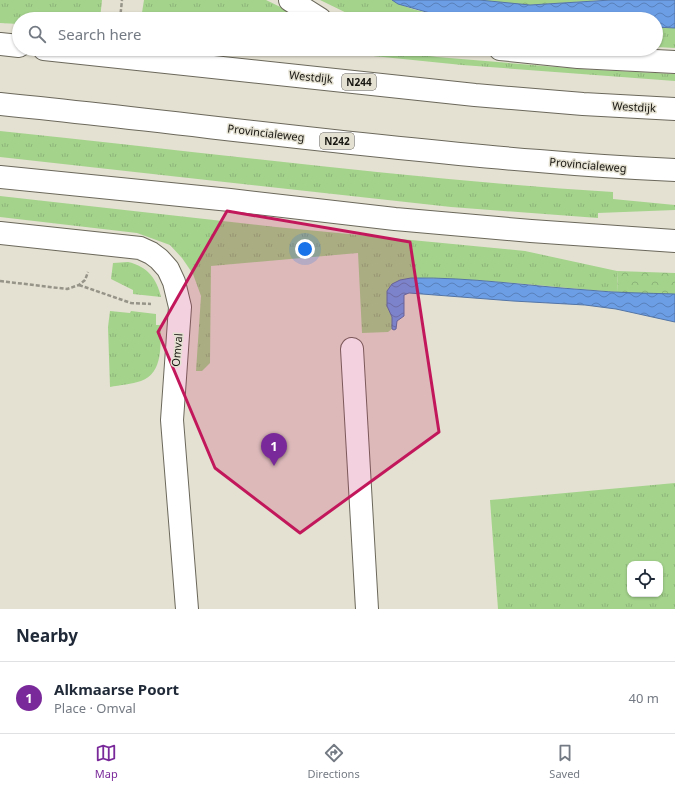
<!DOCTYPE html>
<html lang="en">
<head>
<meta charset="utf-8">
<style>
  body { margin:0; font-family:"Noto Sans",sans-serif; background:#f6f6f7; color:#1f2937 }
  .controls { position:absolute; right:12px; bottom:12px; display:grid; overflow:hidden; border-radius:8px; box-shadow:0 1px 3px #0004 }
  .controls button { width:36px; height:36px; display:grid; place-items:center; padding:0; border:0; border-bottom:1px solid #e0e1e3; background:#fff; color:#1f2937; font:20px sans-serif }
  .you { position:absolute; left:305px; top:249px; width:14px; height:14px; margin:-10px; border:3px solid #fff; border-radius:50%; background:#1a73e8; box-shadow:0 0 0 6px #1a73e833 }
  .badge { display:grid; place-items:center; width:26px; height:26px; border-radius:50%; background:#7a299a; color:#fff; font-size:13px; font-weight:700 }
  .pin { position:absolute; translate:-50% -33px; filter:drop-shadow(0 1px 2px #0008) }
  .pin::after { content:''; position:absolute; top:21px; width:14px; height:12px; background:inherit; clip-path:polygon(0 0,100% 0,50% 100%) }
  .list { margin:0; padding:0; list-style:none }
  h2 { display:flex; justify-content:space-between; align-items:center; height:52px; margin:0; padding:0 16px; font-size:17px }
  h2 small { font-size:13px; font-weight:400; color:#747a83 }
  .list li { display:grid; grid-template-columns:26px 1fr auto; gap:12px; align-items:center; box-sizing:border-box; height:72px; padding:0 16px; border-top:1px solid #e0e1e3 }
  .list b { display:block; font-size:15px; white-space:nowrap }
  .list p { margin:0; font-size:13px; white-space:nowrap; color:#747a83 }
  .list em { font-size:13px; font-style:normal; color:#747a83 }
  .icon { flex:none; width:22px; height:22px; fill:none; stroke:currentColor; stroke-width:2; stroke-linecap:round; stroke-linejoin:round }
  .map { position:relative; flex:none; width:675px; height:609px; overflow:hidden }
  .search { position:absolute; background:#fff; box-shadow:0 1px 3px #0004; left:12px; right:12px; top:12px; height:44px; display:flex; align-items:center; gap:10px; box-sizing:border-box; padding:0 14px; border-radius:22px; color:#747a83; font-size:15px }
  .sheet { height:124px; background:#fff }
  nav { display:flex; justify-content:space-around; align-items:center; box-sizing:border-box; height:56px; border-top:1px solid #e0e1e3; background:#fff; font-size:11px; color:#747a83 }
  nav a { display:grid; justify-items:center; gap:2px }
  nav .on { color:#7a299a }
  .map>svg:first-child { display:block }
</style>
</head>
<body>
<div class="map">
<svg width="675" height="609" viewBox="0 0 675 609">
  <defs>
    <pattern id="grass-tufts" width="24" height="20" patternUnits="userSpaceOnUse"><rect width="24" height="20" fill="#a4d38c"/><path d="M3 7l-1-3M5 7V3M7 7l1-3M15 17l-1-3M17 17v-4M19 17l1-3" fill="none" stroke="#8cb478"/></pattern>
    <pattern id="forest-crowns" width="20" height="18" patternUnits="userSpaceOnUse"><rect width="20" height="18" fill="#a4d38c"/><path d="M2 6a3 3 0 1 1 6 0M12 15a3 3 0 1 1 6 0" fill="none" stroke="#8cb478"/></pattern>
    <pattern id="water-waves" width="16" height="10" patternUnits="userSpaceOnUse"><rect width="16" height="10" fill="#6c9ee6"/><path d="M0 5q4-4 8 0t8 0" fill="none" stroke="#5880b9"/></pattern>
  </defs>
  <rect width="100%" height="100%" fill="#e4e1d2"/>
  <g fill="url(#grass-tufts)" fill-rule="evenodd">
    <path d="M 0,0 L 102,0 L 100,19 L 19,19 L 19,24 L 0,23 Z"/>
    <path d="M 144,0 L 266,0 L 305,19 L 141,19 Z"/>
    <path d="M 320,0 L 392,0 C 411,12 442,15 465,19 L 359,19 Z"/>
    <path d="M 656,27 L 675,28 L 675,48 L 656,47 Z"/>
    <path d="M 304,49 L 379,49 L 437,57 L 581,69 L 675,74 L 675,81 L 462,65 Z"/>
    <path d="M 0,131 C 204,152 408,179 613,192 L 613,199 L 675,205 L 675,210 L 598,213 L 598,218 L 451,207 L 0,157 Z"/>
    <path d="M 0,196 L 276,227 L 525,251 L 617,271 L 618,292 C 570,289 522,283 473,280 C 449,279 424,276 400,280 L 388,308 L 392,317 L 392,329 L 388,332 L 362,333 L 358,253 L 211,266 L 210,363 L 202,371 L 196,371 L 201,296 L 193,274 L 182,258 L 170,245 L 137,233 L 0,217 Z"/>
    <path d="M 128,262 C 147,266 157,279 161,297 L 133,294 L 133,290 L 111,279 L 113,263 Z"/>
    <path d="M 110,311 L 130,313 L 131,311 L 156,314 L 156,325 L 161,325 C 160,344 164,373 141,381 C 132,384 120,385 110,387 L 108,327 Z"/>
    <path d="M 675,483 L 675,609 L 498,609 L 490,500 ZM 630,564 L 660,564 L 660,594 L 630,594 Z"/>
  </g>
  <g fill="url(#forest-crowns)">
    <path d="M 479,0 L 604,0 L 530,5 Z"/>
    <path d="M 617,271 L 675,273 L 675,322 L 618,292 Z"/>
  </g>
  <g fill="url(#water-waves)" stroke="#5375a6">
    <path d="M 392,0 L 479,0 L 530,5 L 611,0 L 675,0 L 675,28 L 656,27 L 656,19 L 465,19 L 430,13 L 398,4 Z"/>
    <path d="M 411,278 C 470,277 528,286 587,290 C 616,293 646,293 675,294 L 675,322 L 616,309 L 585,305 L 513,301 L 409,293 L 404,295 L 404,316 L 397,321 L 396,329 L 394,330 L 392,329 L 392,317 L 387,306 L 387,291 L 392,284 L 400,280 Z"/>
  </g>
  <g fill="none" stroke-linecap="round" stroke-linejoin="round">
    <g stroke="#6b685b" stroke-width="24">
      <g id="street">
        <path d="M 290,0 L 320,19"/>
        <path d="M 500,49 L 578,57 L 675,62"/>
        <path d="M 0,233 L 140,248 L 151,253 L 159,259 L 168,269 L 174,282 L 180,307 L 172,420 L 187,609"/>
        <path d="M 352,349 L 367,609"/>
      </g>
    </g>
    <g stroke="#6b685b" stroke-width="24">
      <g id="primary">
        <path d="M 0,44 L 19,46"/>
        <path d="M 44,49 L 475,95 L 583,104 L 675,109"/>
        <path d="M 0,104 C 180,122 359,147 539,161 C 584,165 630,168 675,170"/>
        <path d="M 0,177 L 230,200 L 395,219 L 531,231 L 675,241"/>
      </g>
    </g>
    <g stroke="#969388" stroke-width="2.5" stroke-dasharray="4 2" stroke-linecap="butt">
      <path d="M 120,19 L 122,0"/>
      <path d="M 0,281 L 67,289 L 79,285 L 85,280 L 88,272"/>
      <path d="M 79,285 L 131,303 L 151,304"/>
    </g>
    <use href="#street" stroke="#fff" stroke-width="22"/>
    <use href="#primary" stroke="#fff" stroke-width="22"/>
  </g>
  <path fill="#c2185b" fill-opacity="0.2" stroke="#c2185b" stroke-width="3" stroke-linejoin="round" d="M 227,211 L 410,242 L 439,432 L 300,533 L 215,468 L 158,332 Z"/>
  <g text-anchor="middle" stroke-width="3" stroke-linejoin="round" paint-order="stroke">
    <g fill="#e4e1d2" stroke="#55534b" stroke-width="1">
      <rect x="342" y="74" width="34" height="16" rx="3"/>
      <rect x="320" y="133" width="34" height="16" rx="3"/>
    </g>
    <g font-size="10" font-weight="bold" fill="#181611">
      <text x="359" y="86">N244</text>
      <text x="337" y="145">N242</text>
    </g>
    <g font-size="11" fill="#181611" stroke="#e4e1d2">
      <text transform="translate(311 77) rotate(6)" y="4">Westdijk</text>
      <text transform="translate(634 107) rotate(3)" y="4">Westdijk</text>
      <text transform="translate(266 133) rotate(7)" y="4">Provincialeweg</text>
      <text transform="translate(588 165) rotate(5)" y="4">Provincialeweg</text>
      <text transform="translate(177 350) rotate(-85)" y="4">Omval</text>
    </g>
  </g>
</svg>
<div class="controls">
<button><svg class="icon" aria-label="locate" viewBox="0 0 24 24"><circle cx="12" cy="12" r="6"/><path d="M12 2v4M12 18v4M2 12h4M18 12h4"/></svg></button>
</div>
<div class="you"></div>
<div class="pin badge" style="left:274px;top:466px">1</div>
<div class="search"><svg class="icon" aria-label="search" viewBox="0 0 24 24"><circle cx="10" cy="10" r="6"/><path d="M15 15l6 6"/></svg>Search here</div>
</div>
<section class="sheet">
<h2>Nearby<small></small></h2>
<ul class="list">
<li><span class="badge">1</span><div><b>Alkmaarse Poort</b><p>Place · Omval</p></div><em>40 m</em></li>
</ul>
</section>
<nav>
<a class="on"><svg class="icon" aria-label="map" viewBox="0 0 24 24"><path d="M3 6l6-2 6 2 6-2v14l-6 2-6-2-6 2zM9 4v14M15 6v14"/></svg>Map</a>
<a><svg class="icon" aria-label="directions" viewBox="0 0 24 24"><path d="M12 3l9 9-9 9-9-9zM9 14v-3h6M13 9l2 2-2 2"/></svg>Directions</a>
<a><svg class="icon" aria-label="saved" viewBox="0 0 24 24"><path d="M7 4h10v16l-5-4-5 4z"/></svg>Saved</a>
</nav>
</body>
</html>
